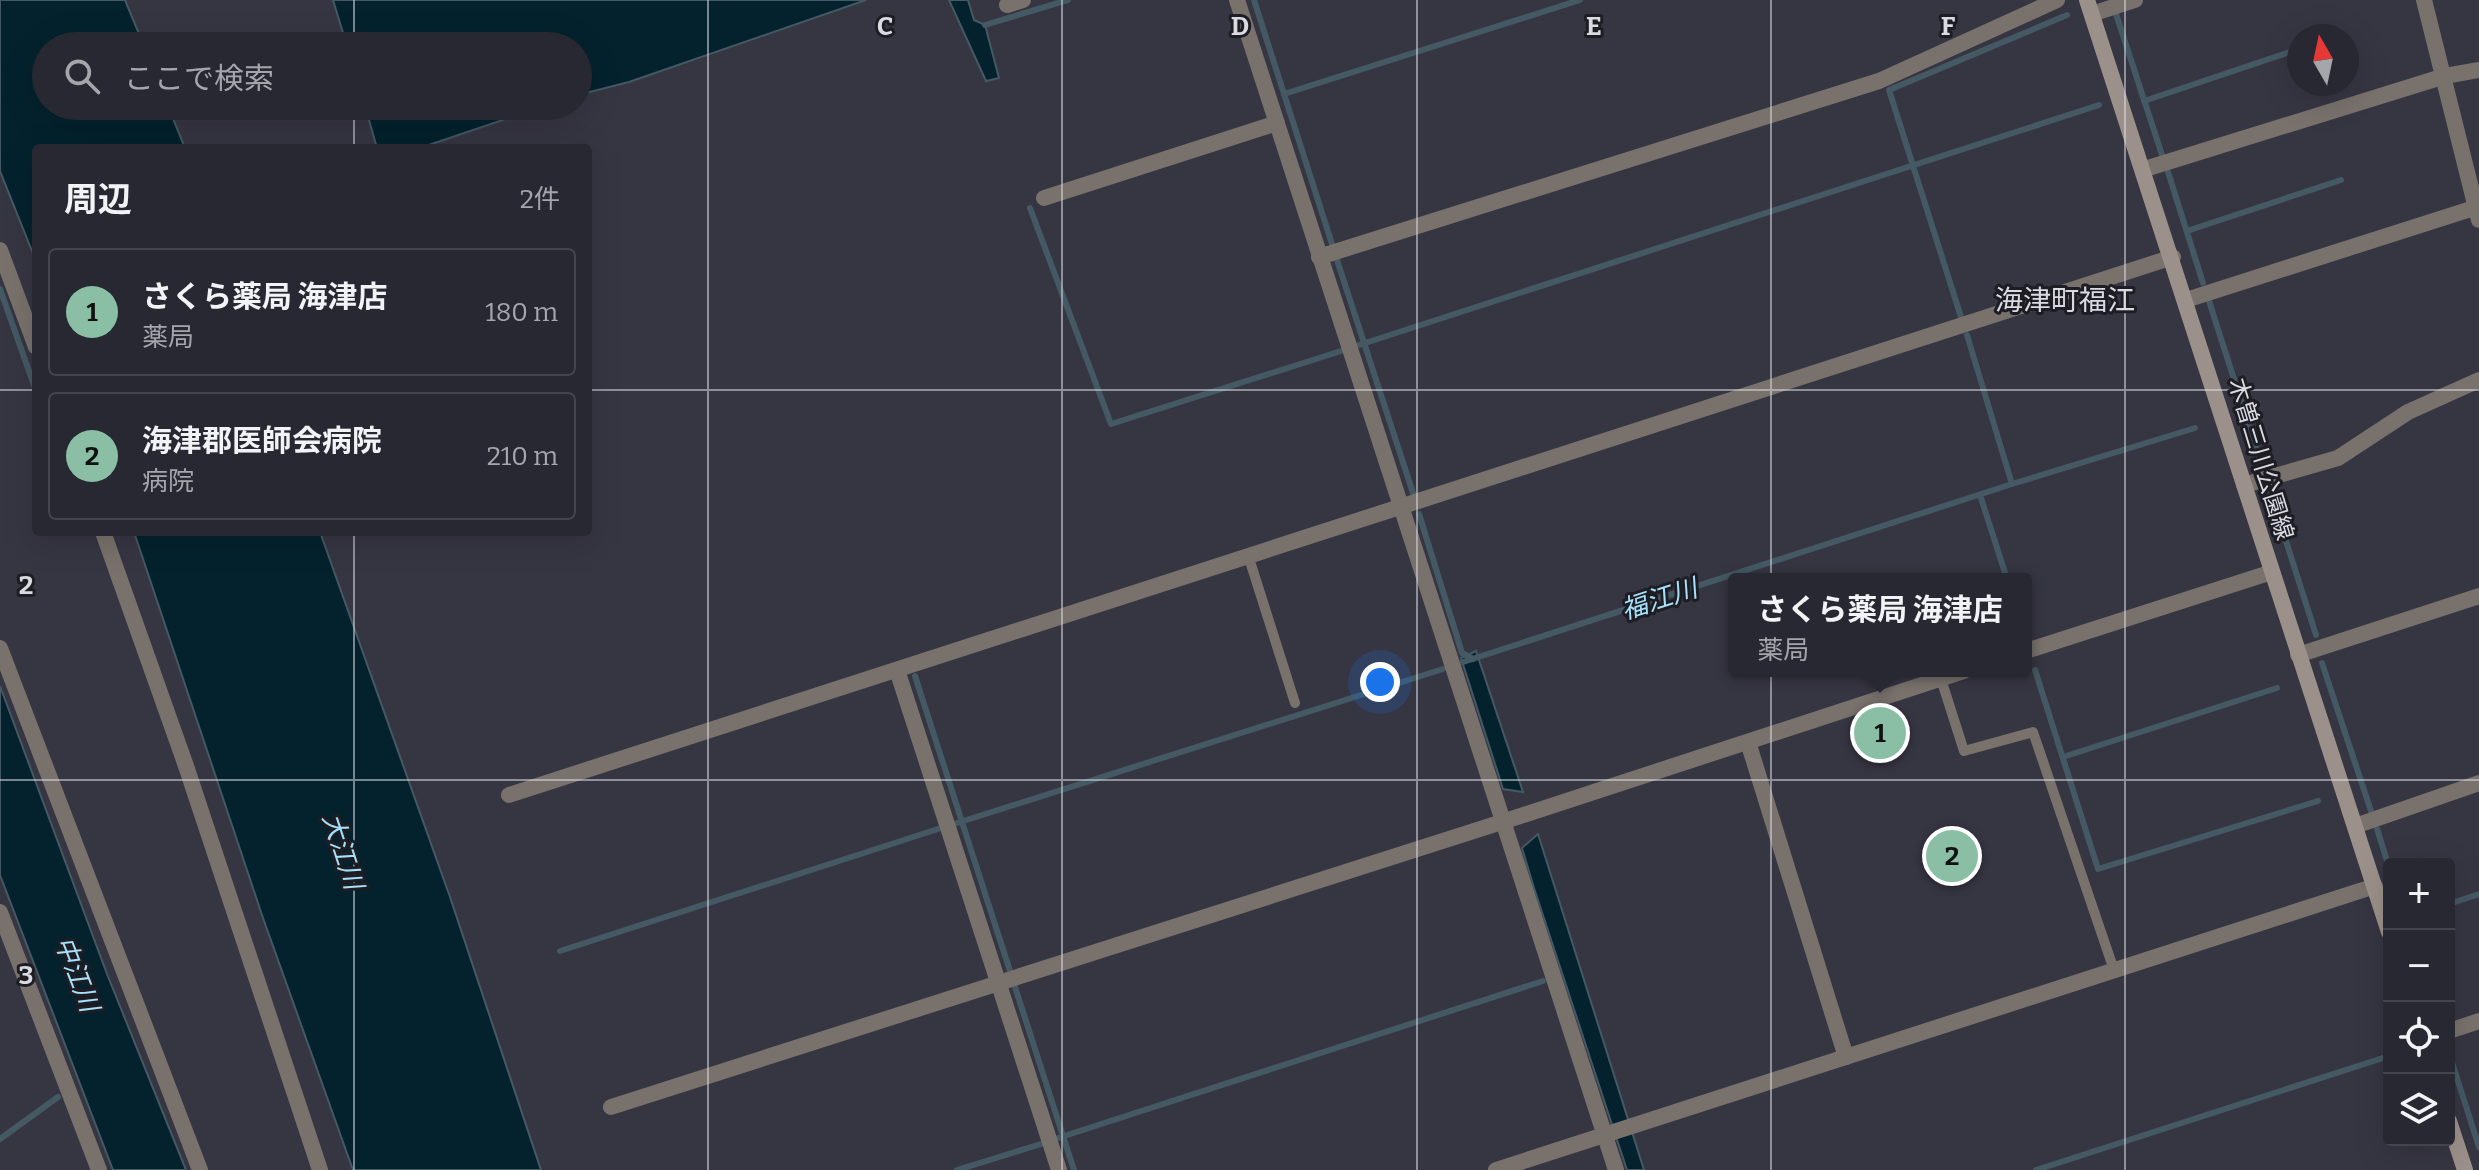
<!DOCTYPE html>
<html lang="ja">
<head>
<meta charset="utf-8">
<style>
  body { margin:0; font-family:Bitter,"Noto Sans JP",serif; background:#34343e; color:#f1f3f6 }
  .controls { position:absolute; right:24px; bottom:24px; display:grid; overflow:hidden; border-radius:8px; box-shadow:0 8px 32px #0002 }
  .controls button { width:72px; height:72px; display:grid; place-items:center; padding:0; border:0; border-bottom:2px solid #44444d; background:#282832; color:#f1f3f6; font:40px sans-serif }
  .compass { position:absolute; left:2287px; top:24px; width:72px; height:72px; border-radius:50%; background:#282832; box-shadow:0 8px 32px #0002; rotate:351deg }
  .you { position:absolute; left:1380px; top:682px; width:28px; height:28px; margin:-20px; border:6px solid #fff; border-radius:50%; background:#1a73e8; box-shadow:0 0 0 12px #1a73e833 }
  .badge { display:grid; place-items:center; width:52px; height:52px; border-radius:50%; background:#8abfa5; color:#111; font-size:26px; font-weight:700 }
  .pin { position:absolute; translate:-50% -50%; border:4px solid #fff; box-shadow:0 2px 8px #0006 }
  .popup { position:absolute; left:1728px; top:573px; width:304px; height:104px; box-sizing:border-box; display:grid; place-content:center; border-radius:8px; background:#282832; filter:drop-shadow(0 2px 6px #0005); font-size:26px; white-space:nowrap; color:#a5a6ac }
  .popup b { font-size:30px; color:#f1f3f6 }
  .popup::after { content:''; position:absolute; left:50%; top:100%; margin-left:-16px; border:16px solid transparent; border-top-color:#282832 }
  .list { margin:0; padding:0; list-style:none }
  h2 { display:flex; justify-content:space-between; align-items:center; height:104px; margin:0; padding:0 32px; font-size:34px }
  h2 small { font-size:26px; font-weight:400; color:#a5a6ac }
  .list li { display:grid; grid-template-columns:52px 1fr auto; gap:24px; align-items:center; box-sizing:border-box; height:128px; margin:0 16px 16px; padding:0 16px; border:2px solid #44444d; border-radius:8px }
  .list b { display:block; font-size:30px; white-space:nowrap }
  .list p { margin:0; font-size:26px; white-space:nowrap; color:#a5a6ac }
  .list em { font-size:26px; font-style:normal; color:#a5a6ac }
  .icon { flex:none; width:44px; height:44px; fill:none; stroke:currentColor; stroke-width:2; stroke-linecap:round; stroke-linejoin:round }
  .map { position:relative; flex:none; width:2479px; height:1170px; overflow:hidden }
  .search { position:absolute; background:#282832; box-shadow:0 8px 32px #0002; left:32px; top:32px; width:560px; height:88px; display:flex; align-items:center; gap:20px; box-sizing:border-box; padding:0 28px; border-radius:44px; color:#a5a6ac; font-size:30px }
  .panel { position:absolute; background:#282832; box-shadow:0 8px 32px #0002; left:32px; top:144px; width:560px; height:392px; border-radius:8px }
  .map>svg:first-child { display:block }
</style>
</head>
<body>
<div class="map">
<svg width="2479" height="1170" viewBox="0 0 2479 1170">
  <rect width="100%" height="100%" fill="#363542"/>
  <g fill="#04222d" stroke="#445964" stroke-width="2">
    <path d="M 0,0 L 125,0 L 144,46 L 46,46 L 46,106 L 168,106 L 185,148 L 36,148 L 36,261 L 0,171 Z"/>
    <path d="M 333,0 L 866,0 L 629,82 L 578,95 L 578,46 L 347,46 Z"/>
    <path d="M 949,0 L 968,0 L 974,20 L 985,25 L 999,78 L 986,81 Z"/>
    <path d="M 365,106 L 544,106 L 420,148 L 377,148 Z"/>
    <path d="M 134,532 L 320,532 L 450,897 L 541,1170 L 353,1170 L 263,918 Z"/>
    <path d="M 1476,651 L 1523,792 L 1503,789 L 1461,658 Z"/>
    <path d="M 0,686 L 107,974 L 186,1170 L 113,1170 L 0,875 Z"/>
    <path d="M 1538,834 L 1644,1170 L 1627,1170 L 1534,888 L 1522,848 Z"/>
  </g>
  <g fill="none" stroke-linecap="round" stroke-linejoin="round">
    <g stroke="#445964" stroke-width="6">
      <path d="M 1254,0 L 1332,244"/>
      <path d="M 2116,14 L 2162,155"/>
      <path d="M 985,25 L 1068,0"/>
      <path d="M 1284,94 L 1580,0"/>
      <path d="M 2144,101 L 2299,49"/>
      <path d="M 2168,172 L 2203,283"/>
      <path d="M 1030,208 L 1111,424 L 1341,351"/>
      <path d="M 2187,231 L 2341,180"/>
      <path d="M 1337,260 L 1413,493"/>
      <path d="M 0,289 L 36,391"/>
      <path d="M 2209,301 L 2264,473"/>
      <path d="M 1961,317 L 1889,90 L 2067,15"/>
      <path d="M 1359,345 L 2099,105"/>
      <path d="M 2012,484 L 2195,428"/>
      <path d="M 2269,488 L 2316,635"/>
      <path d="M 1980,495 L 2007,579"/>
      <path d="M 1419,514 L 1462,653 L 1473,659"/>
      <path d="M 1463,662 L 2012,484 L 1967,335"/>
      <path d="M 2322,663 L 2371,811"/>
      <path d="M 2035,670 L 2098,869 L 2318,801"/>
      <path d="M 915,676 L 1010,971"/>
      <path d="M 2063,757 L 2277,688"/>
      <path d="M 957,823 L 1443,669"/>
      <path d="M 2377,829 L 2389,867"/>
      <path d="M 2449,904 L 2479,894"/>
      <path d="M 560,951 L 941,828"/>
      <path d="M 1015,987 L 1074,1170"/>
      <path d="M 2449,1053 L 2479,1147"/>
      <path d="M 1058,1138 L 1543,981"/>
      <path d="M 0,1139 L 58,1097"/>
      <path d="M 957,1170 L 1041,1144"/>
      <path d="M 2036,1170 L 2389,1056"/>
    </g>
    <g stroke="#78716c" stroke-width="10">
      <path d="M 1248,555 L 1295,703"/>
      <path d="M 1941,679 L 1964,751 L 2033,732 L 2114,970"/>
    </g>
    <g stroke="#78716c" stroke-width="16">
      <path d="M 1237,0 L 1616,1170"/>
      <path d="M 2424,0 L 2479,220"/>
      <path d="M 1007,5 L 1023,0"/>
      <path d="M 2092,14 L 2135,0"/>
      <path d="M 2145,169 L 2445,76 L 2479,70"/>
      <path d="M 1044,198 L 1277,123"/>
      <path d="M 0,250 L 36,347"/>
      <path d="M 1319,257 L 1879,81 L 2057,0"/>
      <path d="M 2186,300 L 2477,207"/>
      <path d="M 2244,485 L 2338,458 L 2408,412 L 2479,380"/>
      <path d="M 103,532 L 186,766 L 320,1170"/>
      <path d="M 0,648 L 200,1170"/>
      <path d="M 2298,655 L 2479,596"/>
      <path d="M 897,670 L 1059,1170"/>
      <path d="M 1748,742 L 1846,1057"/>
      <path d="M 509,795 L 2173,257"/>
      <path d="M 2355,826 L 2479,783"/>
      <path d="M 0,912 L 99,1170"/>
      <path d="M 2449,1031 L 2479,1021"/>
      <path d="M 611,1107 L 1502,822"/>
      <path d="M 1496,1170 L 2375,886"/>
    </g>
    <g stroke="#78716c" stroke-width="16">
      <path d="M 2026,651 L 2272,572"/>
      <path d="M 1502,822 L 1964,671"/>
    </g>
    <g stroke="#9c918a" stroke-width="16">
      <path d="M 2087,0 L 2389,932"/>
      <path d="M 2449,1121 L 2465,1170"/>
    </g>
  </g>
  <path fill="none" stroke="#dadae3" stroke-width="2" stroke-opacity="0.55" d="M 354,0 L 354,46M 708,0 L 708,1170M 1062,0 L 1062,1170M 1417,0 L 1417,1170M 1771,0 L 1771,1170M 2125,0 L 2125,1170M 354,106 L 354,148M 0,390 L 36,390M 588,390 L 2479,390M 354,532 L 354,1170M 0,780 L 2479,780"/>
  <g text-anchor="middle" stroke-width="6" stroke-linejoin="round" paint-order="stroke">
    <g font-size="24" fill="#dadae3" stroke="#1e1d23">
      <text transform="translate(2261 459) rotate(73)" y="8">木曽三川公園線</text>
    </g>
    <g font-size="26" font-style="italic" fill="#a5e1fb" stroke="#1e1d23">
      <text transform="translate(1659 599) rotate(-18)" y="9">福江川</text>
      <text transform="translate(343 851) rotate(72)" y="9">大江川</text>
      <text transform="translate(77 974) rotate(69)" y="9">中江川</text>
    </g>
    <g font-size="28" fill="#dadae3" stroke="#1e1d23">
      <text x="2065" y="310">海津町福江</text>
    </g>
  </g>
  <g font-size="26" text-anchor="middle" font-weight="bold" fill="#dadae3" stroke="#1e1d23" stroke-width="6" stroke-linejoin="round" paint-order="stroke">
    <text x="885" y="35">C</text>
    <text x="1240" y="35">D</text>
    <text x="1594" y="35">E</text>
    <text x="1948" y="35">F</text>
    <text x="26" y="594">2</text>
    <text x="26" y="984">3</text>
  </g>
</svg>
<div class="controls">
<button>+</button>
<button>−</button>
<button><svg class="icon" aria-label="locate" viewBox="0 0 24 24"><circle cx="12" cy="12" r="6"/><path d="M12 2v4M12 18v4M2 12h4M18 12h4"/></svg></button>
<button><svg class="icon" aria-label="layers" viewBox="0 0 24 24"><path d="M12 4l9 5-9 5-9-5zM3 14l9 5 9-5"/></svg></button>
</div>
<svg class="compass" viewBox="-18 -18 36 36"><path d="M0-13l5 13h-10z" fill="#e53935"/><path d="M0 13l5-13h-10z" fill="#a5a6ac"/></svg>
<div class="you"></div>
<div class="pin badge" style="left:1880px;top:733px">1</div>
<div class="popup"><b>さくら薬局 海津店</b>薬局</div>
<div class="pin badge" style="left:1952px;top:856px">2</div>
<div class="search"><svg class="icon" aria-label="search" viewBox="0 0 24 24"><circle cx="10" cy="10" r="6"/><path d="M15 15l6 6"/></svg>ここで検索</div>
<section class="panel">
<h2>周辺<small>2件</small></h2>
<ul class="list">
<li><span class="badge">1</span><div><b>さくら薬局 海津店</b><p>薬局</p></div><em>180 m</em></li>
<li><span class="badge">2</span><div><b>海津郡医師会病院</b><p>病院</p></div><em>210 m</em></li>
</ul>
</section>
</div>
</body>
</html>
